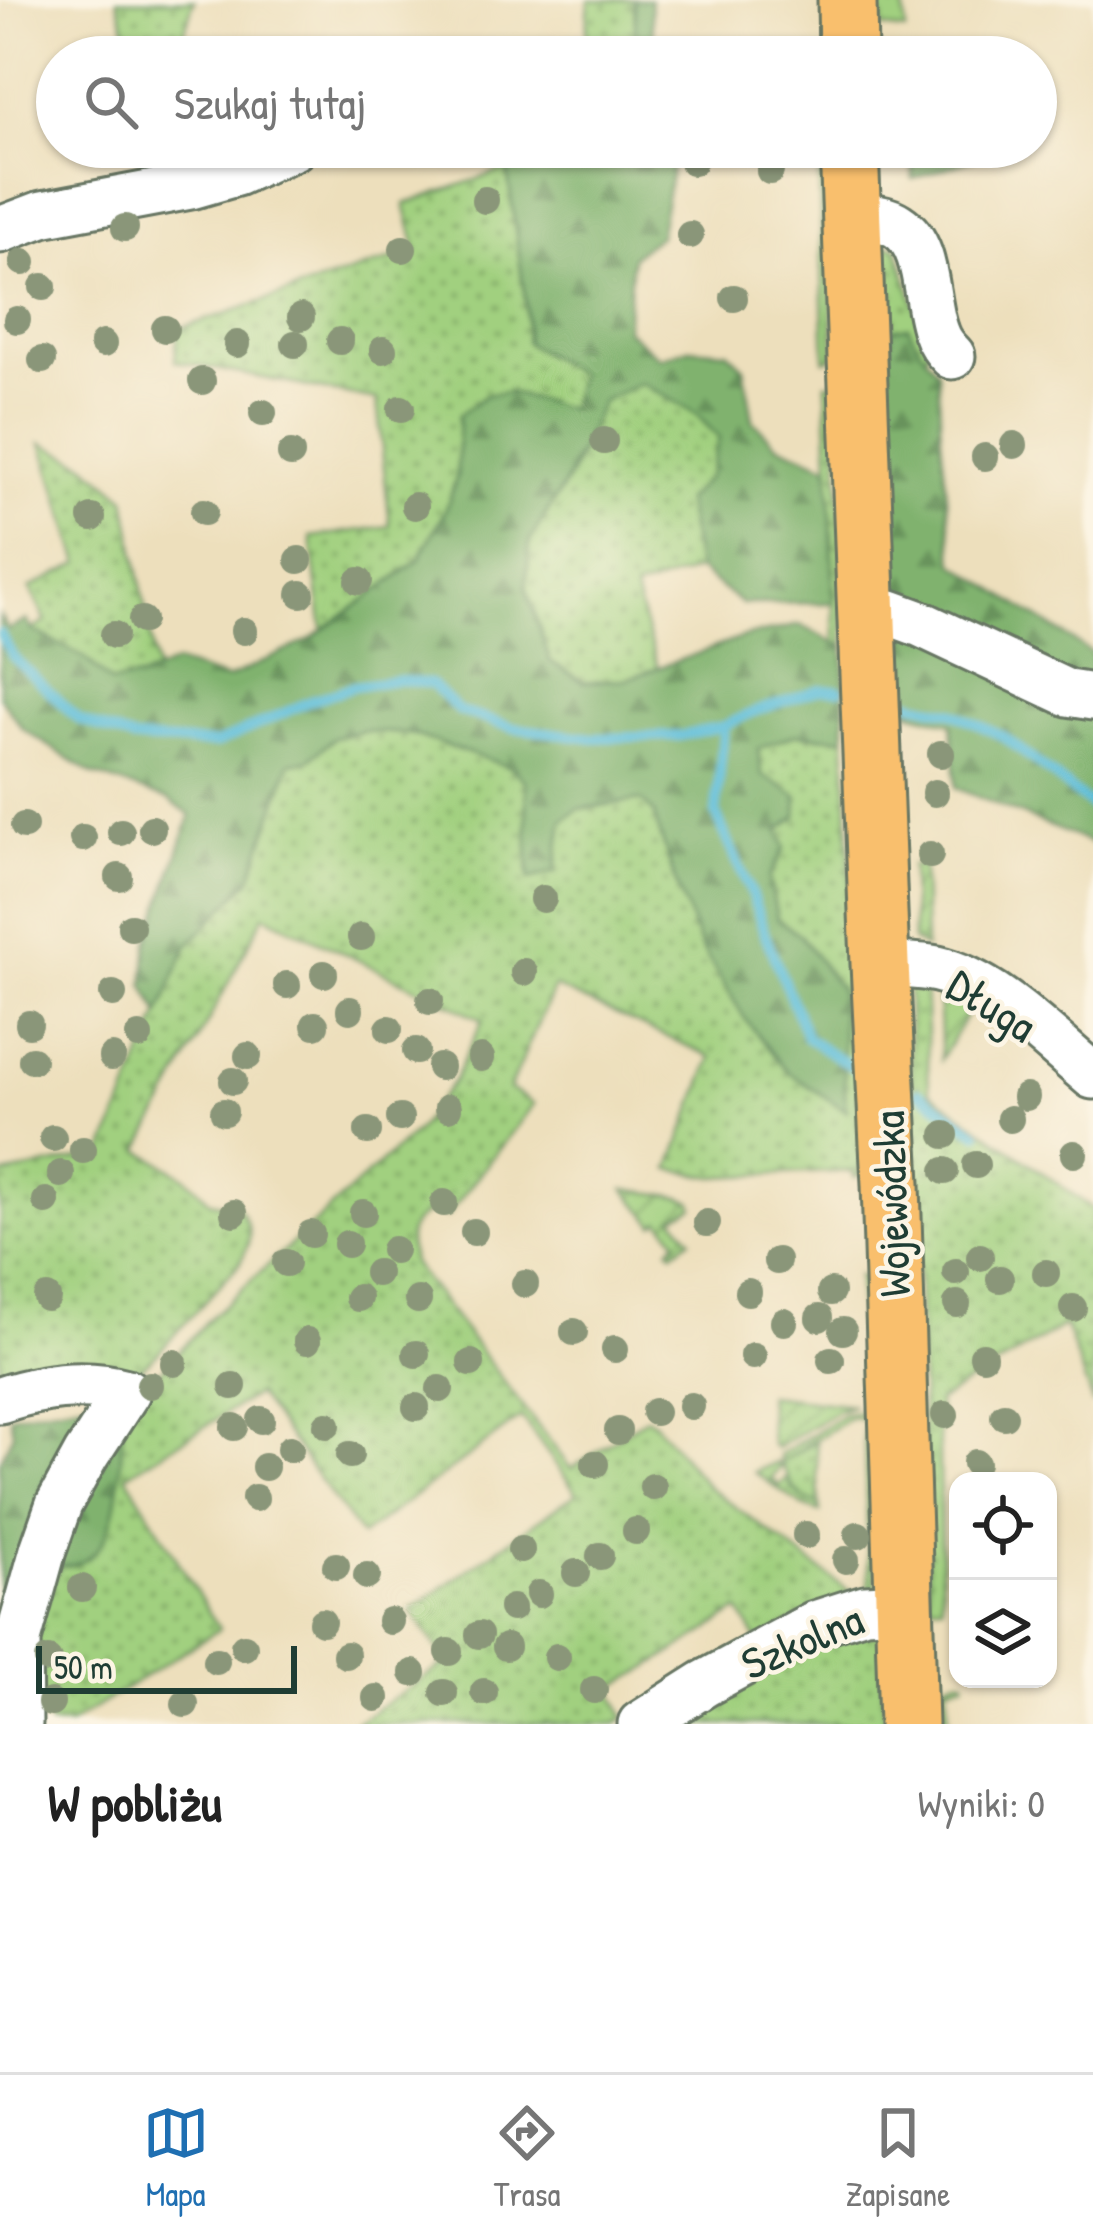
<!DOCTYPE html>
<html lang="pl">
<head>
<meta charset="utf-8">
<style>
  body { margin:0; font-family:"Patrick Hand",sans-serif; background:#f2f2f2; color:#222 }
  .controls { position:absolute; right:36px; bottom:36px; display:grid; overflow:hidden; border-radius:24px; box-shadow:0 3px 9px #0004 }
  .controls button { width:108px; height:108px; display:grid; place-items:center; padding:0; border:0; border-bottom:3px solid #e0e0e0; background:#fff; color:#222; font:60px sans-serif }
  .scale { position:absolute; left:36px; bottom:30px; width:261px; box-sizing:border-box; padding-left:12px; border:6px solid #1f3d34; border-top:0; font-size:33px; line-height:42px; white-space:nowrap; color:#1f3d34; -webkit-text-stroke:9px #fcf5e5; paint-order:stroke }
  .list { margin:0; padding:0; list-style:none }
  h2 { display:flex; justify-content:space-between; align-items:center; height:156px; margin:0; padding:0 48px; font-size:51px }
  h2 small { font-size:39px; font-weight:400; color:#767676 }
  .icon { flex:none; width:66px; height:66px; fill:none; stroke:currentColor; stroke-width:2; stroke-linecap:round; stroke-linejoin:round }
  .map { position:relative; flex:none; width:1093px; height:1724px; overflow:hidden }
  .search { position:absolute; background:#fff; box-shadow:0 3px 9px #0004; left:36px; right:36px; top:36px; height:132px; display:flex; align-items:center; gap:30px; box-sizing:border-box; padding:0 42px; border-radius:66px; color:#767676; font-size:45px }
  .sheet { height:348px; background:#fff }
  nav { display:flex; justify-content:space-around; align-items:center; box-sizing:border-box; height:168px; border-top:3px solid #e0e0e0; background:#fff; font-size:33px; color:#767676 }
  nav a { display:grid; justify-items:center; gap:6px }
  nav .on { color:#1f6fb2 }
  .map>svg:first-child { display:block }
</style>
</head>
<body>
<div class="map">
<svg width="1093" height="1724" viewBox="0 0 1093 1724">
  <defs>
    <pattern id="grass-dots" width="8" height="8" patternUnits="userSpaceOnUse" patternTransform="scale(3)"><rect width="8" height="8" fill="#a1d07f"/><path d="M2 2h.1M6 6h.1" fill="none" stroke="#83aa69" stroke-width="1.8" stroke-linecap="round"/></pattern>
    <pattern id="forest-firs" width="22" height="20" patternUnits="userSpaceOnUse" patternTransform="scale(3)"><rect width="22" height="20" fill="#80b26e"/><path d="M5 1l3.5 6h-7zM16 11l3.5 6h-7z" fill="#68925b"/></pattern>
    <pattern id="garden-furrows" width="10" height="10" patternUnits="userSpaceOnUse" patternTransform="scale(3)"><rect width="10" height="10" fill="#a1d07f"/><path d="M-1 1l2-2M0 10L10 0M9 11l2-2" fill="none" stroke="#83aa69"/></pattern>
  </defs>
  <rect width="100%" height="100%" fill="#fcf5e5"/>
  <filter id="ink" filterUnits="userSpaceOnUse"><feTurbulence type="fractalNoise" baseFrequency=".00833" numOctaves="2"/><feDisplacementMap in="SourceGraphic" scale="24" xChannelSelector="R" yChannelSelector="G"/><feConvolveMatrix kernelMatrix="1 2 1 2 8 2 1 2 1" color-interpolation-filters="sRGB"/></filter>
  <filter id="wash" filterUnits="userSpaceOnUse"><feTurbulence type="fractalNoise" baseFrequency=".004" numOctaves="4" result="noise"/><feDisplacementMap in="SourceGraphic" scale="48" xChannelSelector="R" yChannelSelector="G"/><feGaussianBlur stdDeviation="2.7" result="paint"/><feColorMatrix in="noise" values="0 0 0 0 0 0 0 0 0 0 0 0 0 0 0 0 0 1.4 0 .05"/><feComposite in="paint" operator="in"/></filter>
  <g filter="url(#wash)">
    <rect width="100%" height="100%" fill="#eddfbc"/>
    <g fill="url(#grass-dots)" stroke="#60865a" stroke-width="3">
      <path d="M 117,0 L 194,0 L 177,57 L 134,57 Z"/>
      <path d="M 589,0 L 634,0 L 637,57 L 585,57 Z"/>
      <path d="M 878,0 L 904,0 L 906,31 L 883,28 Z"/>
      <path d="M 151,147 L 261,147 L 158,180 Z"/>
      <path d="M 818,147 L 826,147 L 834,357 L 825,360 Z"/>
      <path d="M 507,169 L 526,306 L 526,343 L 579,374 L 569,410 L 508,392 L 459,415 L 457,476 L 446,509 L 418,561 L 323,630 L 311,537 L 390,526 L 377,400 L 175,361 L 178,329 L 417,251 L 405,204 Z"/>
      <path d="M 887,246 L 897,247 L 929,351 L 882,400 L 879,320 L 882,253 Z"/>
      <path d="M 641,383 L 695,413 L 719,438 L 709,476 L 685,501 L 698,570 L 634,590 L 658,668 L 627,679 L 583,682 L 550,661 L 526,588 L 530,541 L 570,476 L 602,401 Z"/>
      <path d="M 826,383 L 836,384 L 844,647 L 835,642 Z"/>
      <path d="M 42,443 L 83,462 L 126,498 L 156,671 L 141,678 L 111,683 L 85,658 L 31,630 L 46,622 L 30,588 L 80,563 Z"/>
      <path d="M 363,731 L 412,734 L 510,767 L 526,782 L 530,878 L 555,872 L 563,820 L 578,809 L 641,800 L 653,812 L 678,889 L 701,947 L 845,1110 L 840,989 L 799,934 L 777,919 L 769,878 L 785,848 L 761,775 L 758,748 L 796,734 L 845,738 L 861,1175 L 854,1177 L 853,1171 L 714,1177 L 670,1169 L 712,1057 L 554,987 L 509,1089 L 534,1104 L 447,1216 L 428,1212 C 403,1229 408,1236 412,1263 L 571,1469 L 647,1417 L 655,1423 L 707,1486 L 853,1594 L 757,1640 L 739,1610 L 647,1669 L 611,1688 L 624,1718 L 616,1724 L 353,1724 L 447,1663 L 411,1610 L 577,1493 L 521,1417 L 361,1536 L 257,1394 L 126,1475 L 219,1629 L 70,1724 L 50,1724 L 48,1718 L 27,1717 L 28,1645 L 123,1411 L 209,1319 L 419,1128 L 454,1080 L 483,1020 L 264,915 L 140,1150 L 185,1177 L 210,1201 L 237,1206 C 253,1228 253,1240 239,1264 L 154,1357 L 130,1377 L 0,1389 L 0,1176 L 103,1154 L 187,946 L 250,880 L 290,763 L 308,759 L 334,738 Z"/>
      <path d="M 908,980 L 925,982 L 929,1091 L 1093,1209 L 1093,1405 L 1065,1325 L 938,1401 L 942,1604 L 929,1604 Z"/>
      <path d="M 858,1276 L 864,1277 L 868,1387 L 863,1387 Z"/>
      <path d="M 863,1408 L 871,1414 L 876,1589 L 869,1592 Z"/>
      <path d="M 816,1441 L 819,1504 C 795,1498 790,1484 781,1462 Z"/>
      <path d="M 880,1624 L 884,1724 L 670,1724 L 805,1650 Z"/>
      <path d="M 958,1678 L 965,1679 L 965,1682 L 947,1686 L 949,1724 L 933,1724 L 932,1687 Z"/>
    </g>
    <g fill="url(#forest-firs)" stroke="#507851" stroke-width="3">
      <path d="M 634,0 L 650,0 L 655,57 L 637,57 Z"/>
      <path d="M 582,147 L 666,147 L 672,167 L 659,236 L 632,256 L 626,329 L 660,358 L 689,348 L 727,351 L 744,367 L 753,420 L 776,444 L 829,466 L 834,603 L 742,604 L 698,570 L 685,501 L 709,476 L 719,438 L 695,413 L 641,383 L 602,401 L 569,476 L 530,541 L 526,588 L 550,661 L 583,682 L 627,679 L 744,637 L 800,625 L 844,647 L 845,738 L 796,734 L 758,749 L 762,775 L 798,796 L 797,817 L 779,830 L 785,848 L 769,878 L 777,919 L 799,934 L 840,989 L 846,1111 L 788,1072 L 747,1022 L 701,947 L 678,889 L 653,812 L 641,800 L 578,809 L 563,820 L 555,872 L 529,879 L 526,782 L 510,767 L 412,734 L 363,731 L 334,738 L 308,760 L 290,763 L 250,880 L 187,946 L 160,1014 L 144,985 L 148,943 L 191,815 L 167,799 L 92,774 L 23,729 L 0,697 L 0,616 L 8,630 L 27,620 L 32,630 L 85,658 L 111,683 L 141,678 L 175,663 L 227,679 L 311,639 L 418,561 L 446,509 L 457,476 L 459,415 L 486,395 L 508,392 L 569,409 L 578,374 L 526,343 L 526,306 L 507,169 Z"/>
      <path d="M 911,147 L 1009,147 L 913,179 Z"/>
      <path d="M 908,326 L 918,346 L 938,371 L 941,438 L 954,563 L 1093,654 L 1093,844 L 956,788 L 952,723 L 893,707 L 882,400 L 892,329 Z"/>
      <path d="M 89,1401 L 91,1415 L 6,1623 L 0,1613 L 0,1462 L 13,1433 L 10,1415 Z"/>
      <path d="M 123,1428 C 119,1467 123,1552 74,1565 C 68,1566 62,1565 55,1565 L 67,1522 Z"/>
    </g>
    <g fill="url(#garden-furrows)" stroke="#60865a" stroke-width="3">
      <path d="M 923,865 L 925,947 L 913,941 L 911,866 Z"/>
      <path d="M 938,986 L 976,999 L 941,1059 Z"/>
      <path d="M 625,1189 L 681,1197 L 693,1202 L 694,1207 L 674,1217 L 691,1239 L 673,1252 L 669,1248 L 677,1240 L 661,1220 L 655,1224 Z"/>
      <path d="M 767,1395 L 853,1405 L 837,1411 L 776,1448 L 771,1444 Z"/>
      <path d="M 863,1411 L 864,1419 L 851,1417 L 781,1462 L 779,1455 L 844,1414 Z"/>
      <path d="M 777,1462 L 780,1468 L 771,1478 L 779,1486 L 787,1478 C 793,1493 803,1500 819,1504 L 820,1512 L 803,1506 L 754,1472 Z"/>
    </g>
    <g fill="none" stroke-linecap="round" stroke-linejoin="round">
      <g stroke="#5bbdd9" stroke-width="10">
        <path d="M 0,634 L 13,657 L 79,720 L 134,740 L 216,744 L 310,701 L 354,686 L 398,680 L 431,684 L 459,711 L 514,728 L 593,738 L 681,736 L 724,726 L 756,711 L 820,689 L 839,690"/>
        <path d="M 892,698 L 952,712 L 1004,737 L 1093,807"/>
        <path d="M 724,726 L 716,814 L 751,893 L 766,937 L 807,1038 L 856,1069"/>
        <path d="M 919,1092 L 978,1133"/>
      </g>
    </g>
  </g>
  <g filter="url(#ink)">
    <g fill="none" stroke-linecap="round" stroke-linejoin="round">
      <g stroke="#677664" stroke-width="51">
        <g id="minor">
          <path d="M 852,216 C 867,217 885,217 898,226 C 930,246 924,301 936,332 C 939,342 945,349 952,356"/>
          <path d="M 0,230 L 42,214 L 191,186 L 236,173 L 294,147"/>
          <path d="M 867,614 L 891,613 L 921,624 L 1068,693 L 1093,697"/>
          <path d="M 880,964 C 898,966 919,965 937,969 C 994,982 1048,1039 1093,1076"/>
          <path d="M 0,1400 C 42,1386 84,1380 127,1392 L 86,1455 L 59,1504 L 43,1550 L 18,1640 L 19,1724"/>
          <path d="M 641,1724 L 704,1684 L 815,1624 L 865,1608 L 904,1606"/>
        </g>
      </g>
      <g stroke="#677664" stroke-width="63">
        <g id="major">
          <path d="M 847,0 L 848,57"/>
          <path d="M 849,147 L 880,964 L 891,1184 L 908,1724"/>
        </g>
      </g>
      <use href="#minor" stroke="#fff" stroke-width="45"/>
      <use href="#major" stroke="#f9bf6d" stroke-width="57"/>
    </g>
    <g fill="#8a9679">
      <circle cx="693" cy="162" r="14"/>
      <circle cx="770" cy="171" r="14"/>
      <circle cx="485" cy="200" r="14"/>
      <circle cx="125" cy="228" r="14"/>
      <circle cx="690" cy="235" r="14"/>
      <circle cx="403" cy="249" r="14"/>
      <circle cx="23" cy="262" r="14"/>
      <circle cx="43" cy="287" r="14"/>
      <circle cx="734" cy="298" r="14"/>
      <circle cx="301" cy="317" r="14"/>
      <circle cx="17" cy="320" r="14"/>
      <circle cx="165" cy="329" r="14"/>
      <circle cx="340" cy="341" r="14"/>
      <circle cx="103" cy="344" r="14"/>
      <circle cx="237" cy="344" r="14"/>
      <circle cx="295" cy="344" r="14"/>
      <circle cx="383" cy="350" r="14"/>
      <circle cx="42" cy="360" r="14"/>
      <circle cx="202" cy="381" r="14"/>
      <circle cx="401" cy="409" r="14"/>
      <circle cx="263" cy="413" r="14"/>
      <circle cx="604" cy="441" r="14"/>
      <circle cx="1014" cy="445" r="14"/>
      <circle cx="291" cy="454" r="14"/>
      <circle cx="985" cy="457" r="14"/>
      <circle cx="415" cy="506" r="14"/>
      <circle cx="204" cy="512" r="14"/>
      <circle cx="92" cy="518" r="14"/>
      <circle cx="299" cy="560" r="14"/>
      <circle cx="359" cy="581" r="14"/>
      <circle cx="301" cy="594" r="14"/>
      <circle cx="142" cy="620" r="14"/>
      <circle cx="244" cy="631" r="14"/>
      <circle cx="114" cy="635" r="14"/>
      <circle cx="941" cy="754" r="14"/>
      <circle cx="935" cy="793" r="14"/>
      <circle cx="24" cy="826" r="14"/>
      <circle cx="152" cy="829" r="14"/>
      <circle cx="121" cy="832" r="14"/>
      <circle cx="83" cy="838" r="14"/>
      <circle cx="930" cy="855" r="14"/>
      <circle cx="119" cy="877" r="14"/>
      <circle cx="543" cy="899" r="14"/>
      <circle cx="131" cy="927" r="14"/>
      <circle cx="361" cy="937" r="14"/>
      <circle cx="524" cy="972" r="14"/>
      <circle cx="324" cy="974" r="14"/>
      <circle cx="287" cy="985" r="14"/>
      <circle cx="113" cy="994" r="14"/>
      <circle cx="430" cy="1001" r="14"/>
      <circle cx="350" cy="1010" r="14"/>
      <circle cx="29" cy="1024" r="14"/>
      <circle cx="315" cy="1025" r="14"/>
      <circle cx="389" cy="1029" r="14"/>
      <circle cx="139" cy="1036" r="14"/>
      <circle cx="416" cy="1051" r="14"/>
      <circle cx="248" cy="1056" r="14"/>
      <circle cx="112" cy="1057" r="14"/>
      <circle cx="481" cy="1058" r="14"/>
      <circle cx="32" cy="1060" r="14"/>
      <circle cx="440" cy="1067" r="14"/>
      <circle cx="233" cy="1081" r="14"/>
      <circle cx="1026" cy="1097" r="14"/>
      <circle cx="448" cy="1108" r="14"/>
      <circle cx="224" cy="1112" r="14"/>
      <circle cx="400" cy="1118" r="14"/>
      <circle cx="1010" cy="1119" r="14"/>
      <circle cx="368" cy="1131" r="14"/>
      <circle cx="945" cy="1135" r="14"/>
      <circle cx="53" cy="1138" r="14"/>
      <circle cx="83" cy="1150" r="14"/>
      <circle cx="1074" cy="1154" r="14"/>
      <circle cx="976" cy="1165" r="14"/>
      <circle cx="945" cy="1171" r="14"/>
      <circle cx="61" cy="1174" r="14"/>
      <circle cx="46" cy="1201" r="14"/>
      <circle cx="444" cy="1203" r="14"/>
      <circle cx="234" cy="1213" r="14"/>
      <circle cx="363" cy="1213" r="14"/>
      <circle cx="707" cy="1223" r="14"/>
      <circle cx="474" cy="1232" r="14"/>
      <circle cx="311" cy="1234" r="14"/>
      <circle cx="347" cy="1244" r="14"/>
      <circle cx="394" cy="1250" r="14"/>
      <circle cx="980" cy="1257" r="14"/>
      <circle cx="777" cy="1261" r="14"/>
      <circle cx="286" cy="1263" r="14"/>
      <circle cx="956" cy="1272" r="14"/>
      <circle cx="377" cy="1273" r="14"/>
      <circle cx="1046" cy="1273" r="14"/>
      <circle cx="1000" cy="1279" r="14"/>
      <circle cx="525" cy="1284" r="14"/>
      <circle cx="748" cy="1292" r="14"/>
      <circle cx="831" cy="1292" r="14"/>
      <circle cx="47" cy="1298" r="14"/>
      <circle cx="358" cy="1298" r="14"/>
      <circle cx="418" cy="1300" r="14"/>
      <circle cx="957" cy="1304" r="14"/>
      <circle cx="1073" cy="1308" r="14"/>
      <circle cx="819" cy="1318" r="14"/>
      <circle cx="784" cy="1322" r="14"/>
      <circle cx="843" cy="1331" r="14"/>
      <circle cx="574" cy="1332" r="14"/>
      <circle cx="307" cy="1341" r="14"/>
      <circle cx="615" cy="1349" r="14"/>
      <circle cx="416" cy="1354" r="14"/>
      <circle cx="753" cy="1356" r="14"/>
      <circle cx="983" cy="1356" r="14"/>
      <circle cx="831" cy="1360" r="14"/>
      <circle cx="174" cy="1363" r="14"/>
      <circle cx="471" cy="1363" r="14"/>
      <circle cx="150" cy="1385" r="14"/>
      <circle cx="233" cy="1386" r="14"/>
      <circle cx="440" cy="1389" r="14"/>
      <circle cx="691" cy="1406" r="14"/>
      <circle cx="416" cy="1407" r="14"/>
      <circle cx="655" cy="1412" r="14"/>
      <circle cx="945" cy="1415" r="14"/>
      <circle cx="1004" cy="1416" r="14"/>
      <circle cx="261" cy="1420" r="14"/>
      <circle cx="327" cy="1425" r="14"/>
      <circle cx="234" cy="1427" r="14"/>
      <circle cx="618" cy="1431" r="14"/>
      <circle cx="290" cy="1449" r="14"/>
      <circle cx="350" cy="1455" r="14"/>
      <circle cx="976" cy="1463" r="14"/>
      <circle cx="595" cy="1464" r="14"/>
      <circle cx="265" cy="1467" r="14"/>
      <circle cx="653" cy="1487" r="14"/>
      <circle cx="255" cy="1498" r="14"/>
      <circle cx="636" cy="1531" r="14"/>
      <circle cx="806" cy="1535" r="14"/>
      <circle cx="858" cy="1535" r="14"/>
      <circle cx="521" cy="1550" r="14"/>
      <circle cx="600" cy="1556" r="14"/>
      <circle cx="846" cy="1560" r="14"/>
      <circle cx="336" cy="1566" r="14"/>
      <circle cx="576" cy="1573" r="14"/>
      <circle cx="367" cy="1576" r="14"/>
      <circle cx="82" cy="1588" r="14"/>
      <circle cx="539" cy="1594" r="14"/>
      <circle cx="512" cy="1608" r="14"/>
      <circle cx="390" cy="1621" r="14"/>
      <circle cx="322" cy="1622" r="14"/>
      <circle cx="479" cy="1635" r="14"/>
      <circle cx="244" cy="1647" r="14"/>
      <circle cx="506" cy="1647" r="14"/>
      <circle cx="449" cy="1652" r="14"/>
      <circle cx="346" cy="1655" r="14"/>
      <circle cx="557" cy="1657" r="14"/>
      <circle cx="48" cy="1660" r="14"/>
      <circle cx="216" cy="1661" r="14"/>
      <circle cx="413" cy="1673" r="14"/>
      <circle cx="594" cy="1690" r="14"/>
      <circle cx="484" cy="1692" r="14"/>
      <circle cx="444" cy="1693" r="14"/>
      <circle cx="376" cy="1698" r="14"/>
      <circle cx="51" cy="1703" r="14"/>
      <circle cx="185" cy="1704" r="14"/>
    </g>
  </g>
  <g text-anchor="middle" stroke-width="9" stroke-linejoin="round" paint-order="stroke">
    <g font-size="45" fill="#1f3d34" stroke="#fcf5e5">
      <text transform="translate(992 1005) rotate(32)" y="16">Długa</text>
      <text transform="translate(891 1204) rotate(-92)" y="16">Wojewódzka</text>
      <text transform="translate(802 1641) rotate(-23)" y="16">Szkolna</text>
    </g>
  </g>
</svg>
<div class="controls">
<button><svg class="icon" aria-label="locate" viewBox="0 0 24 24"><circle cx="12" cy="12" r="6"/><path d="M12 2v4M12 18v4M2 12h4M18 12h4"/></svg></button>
<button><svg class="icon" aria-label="layers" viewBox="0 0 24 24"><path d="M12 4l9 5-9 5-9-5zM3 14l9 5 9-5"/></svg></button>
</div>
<div class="scale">50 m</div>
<div class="search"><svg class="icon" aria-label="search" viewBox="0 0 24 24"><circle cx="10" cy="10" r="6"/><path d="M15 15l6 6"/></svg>Szukaj tutaj</div>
</div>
<section class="sheet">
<h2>W pobliżu<small>Wyniki: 0</small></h2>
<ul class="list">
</ul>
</section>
<nav>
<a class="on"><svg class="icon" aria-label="map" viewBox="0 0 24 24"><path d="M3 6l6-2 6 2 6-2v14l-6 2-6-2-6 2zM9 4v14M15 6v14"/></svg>Mapa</a>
<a><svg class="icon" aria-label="directions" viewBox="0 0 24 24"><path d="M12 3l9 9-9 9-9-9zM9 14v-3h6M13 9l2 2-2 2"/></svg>Trasa</a>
<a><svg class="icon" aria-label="saved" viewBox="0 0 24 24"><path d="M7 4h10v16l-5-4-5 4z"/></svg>Zapisane</a>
</nav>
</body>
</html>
